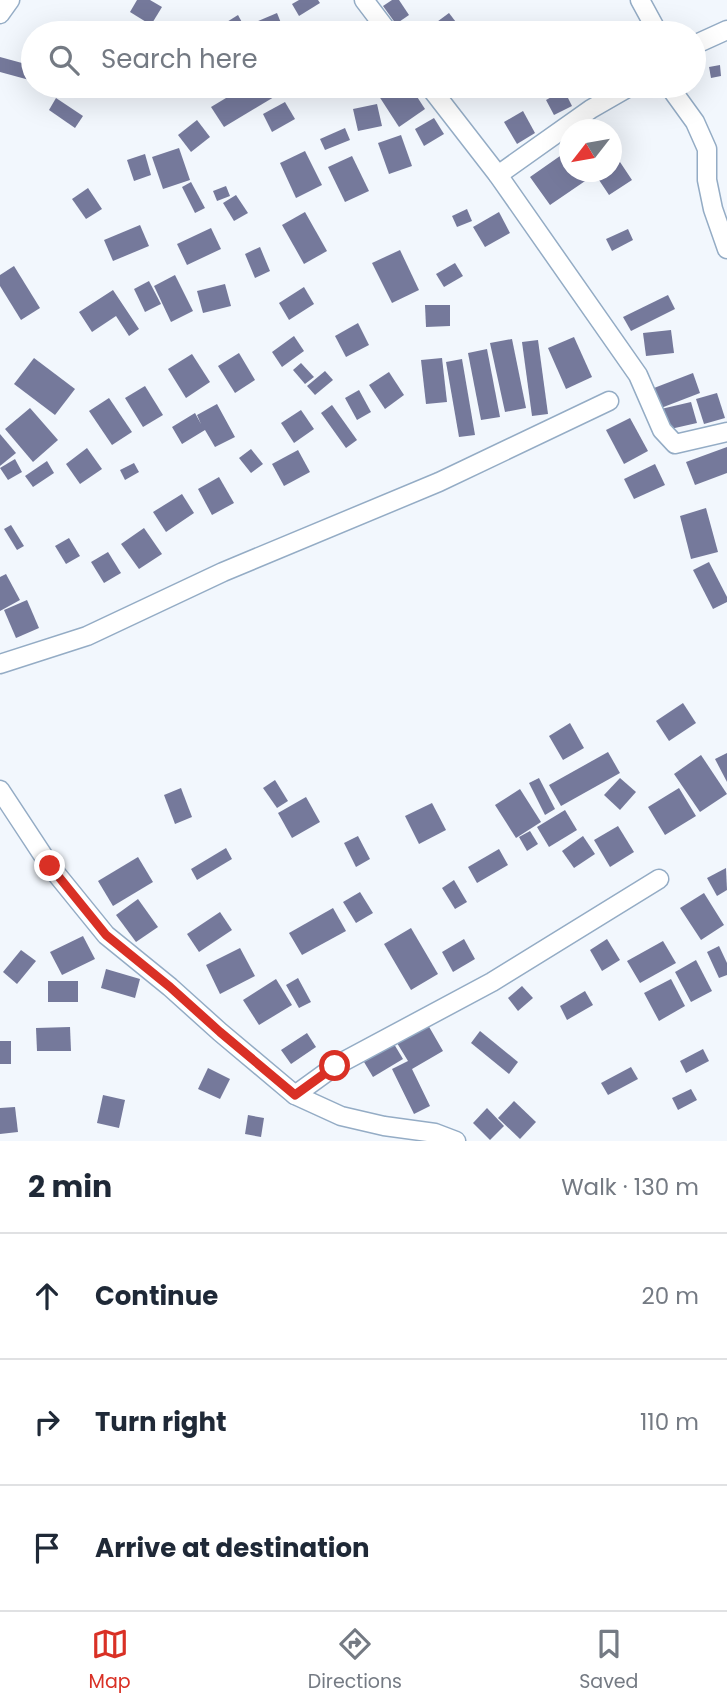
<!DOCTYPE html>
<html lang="en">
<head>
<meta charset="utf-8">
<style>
  body { margin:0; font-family:Poppins,sans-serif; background:#f6f6f7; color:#1f2937 }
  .compass { position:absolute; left:559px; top:119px; width:63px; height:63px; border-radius:50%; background:#fff; box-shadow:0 7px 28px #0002; rotate:239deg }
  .stop { position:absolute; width:21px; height:21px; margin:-16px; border:5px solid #d93025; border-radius:50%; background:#fff }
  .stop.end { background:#d93025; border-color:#fff; box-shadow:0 2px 7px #0008 }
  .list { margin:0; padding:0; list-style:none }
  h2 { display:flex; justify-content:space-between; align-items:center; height:91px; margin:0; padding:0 28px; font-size:30px }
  h2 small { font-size:23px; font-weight:400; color:#747a83 }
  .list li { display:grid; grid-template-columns:46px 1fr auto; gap:21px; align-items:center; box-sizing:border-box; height:126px; padding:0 28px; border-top:2px solid #e0e1e3 }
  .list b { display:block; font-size:26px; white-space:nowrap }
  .list em { font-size:23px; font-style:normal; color:#747a83 }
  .icon { flex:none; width:38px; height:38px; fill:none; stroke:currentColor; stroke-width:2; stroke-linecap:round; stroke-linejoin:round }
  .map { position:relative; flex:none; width:727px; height:1141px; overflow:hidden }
  .search { position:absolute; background:#fff; box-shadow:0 7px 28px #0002; left:21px; right:21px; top:21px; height:77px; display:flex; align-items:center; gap:18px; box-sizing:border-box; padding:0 24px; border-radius:38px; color:#747a83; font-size:26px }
  .sheet { height:469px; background:#fff }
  nav { display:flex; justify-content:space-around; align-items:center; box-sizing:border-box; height:98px; border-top:2px solid #e0e1e3; background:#fff; font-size:19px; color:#747a83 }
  nav a { display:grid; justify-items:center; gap:4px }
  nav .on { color:#d93025 }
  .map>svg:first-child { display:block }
</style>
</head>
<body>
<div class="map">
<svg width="727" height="1141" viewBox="0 0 727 1141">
  <rect width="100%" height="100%" fill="#f2f7fd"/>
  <g fill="#75799b">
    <path d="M 137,0 L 150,0 L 162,7 L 151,25 L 130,12 Z"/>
    <path d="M 299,0 L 318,0 L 320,3 L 299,16 L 292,4 Z"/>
    <path d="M 392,0 L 399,0 L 409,15 L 396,24 L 383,6 Z"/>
    <path d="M 277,13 L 285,33 L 252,33 L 249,25 Z"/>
    <path d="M 449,13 L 462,30 L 458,33 L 422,33 Z"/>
    <path d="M 238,15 L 244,26 L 232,33 L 226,33 L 222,25 Z"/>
    <path d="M 0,57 L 33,66 L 33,81 L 0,72 Z"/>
    <path d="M 720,65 L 721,76 L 711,78 L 709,67 Z"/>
    <path d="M 246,86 L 267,86 L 274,97 L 224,127 L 211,107 Z"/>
    <path d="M 382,86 L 410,86 L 425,109 L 399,127 L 375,90 Z"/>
    <path d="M 564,90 L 572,106 L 554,115 L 546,100 Z"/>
    <path d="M 56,98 L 83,116 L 75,128 L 49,110 Z"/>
    <path d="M 285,102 L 295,119 L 272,132 L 263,114 Z"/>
    <path d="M 377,104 L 382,126 L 358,131 L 353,109 Z"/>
    <path d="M 523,111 L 535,133 L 517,144 L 504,122 Z"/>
    <path d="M 434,118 L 444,134 L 424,146 L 415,129 Z"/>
    <path d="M 197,120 L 210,137 L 191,152 L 178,135 Z"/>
    <path d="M 345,128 L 350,140 L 325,150 L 320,139 Z"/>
    <path d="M 401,135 L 412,166 L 389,174 L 378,143 Z"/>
    <path d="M 179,148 L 190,180 L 163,189 L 152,157 Z"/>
    <path d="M 570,149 L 570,172 L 587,172 L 591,177 L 550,205 L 530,177 Z"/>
    <path d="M 305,151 L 322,185 L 296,198 L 280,163 Z"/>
    <path d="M 145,154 L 151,175 L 134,181 L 127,160 Z"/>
    <path d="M 352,156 L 369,191 L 345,202 L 328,167 Z"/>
    <path d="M 620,162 L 632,180 L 609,195 L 597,177 L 606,172 L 612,172 L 612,168 Z"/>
    <path d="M 191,182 L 205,208 L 195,213 L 182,187 Z"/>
    <path d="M 226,186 L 230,196 L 217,201 L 213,191 Z"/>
    <path d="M 88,188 L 102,209 L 86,219 L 72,199 Z"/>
    <path d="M 236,195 L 248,213 L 234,221 L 223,203 Z"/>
    <path d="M 467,209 L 472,221 L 457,227 L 452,216 Z"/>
    <path d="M 305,212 L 327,251 L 304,264 L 282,225 Z"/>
    <path d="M 499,212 L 510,233 L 485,247 L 473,227 Z"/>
    <path d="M 140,225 L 149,246 L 113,261 L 104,240 Z"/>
    <path d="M 211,228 L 221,249 L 187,265 L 177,244 Z"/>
    <path d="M 628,229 L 633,240 L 612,251 L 606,239 Z"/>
    <path d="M 260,247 L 270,271 L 255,278 L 245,254 Z"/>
    <path d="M 400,250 L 419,290 L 392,303 L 372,263 Z"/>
    <path d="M 455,263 L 463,276 L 444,287 L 436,274 Z"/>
    <path d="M 14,266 L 40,308 L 21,320 L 0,286 L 0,275 Z"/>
    <path d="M 175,275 L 193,311 L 171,322 L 154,286 Z"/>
    <path d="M 149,281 L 161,304 L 145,312 L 134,289 Z"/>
    <path d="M 225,284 L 231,306 L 203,313 L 197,291 Z"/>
    <path d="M 304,287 L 314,304 L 289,320 L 279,303 Z"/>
    <path d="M 113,290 L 139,329 L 129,336 L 116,316 L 92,332 L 79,312 Z"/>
    <path d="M 668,295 L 675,309 L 631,331 L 623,317 Z"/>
    <path d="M 425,305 L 450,305 L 450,326 L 426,327 Z"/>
    <path d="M 358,323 L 369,345 L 346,357 L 335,336 Z"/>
    <path d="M 671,330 L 674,353 L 646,356 L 643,333 Z"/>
    <path d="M 294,336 L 304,351 L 282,367 L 272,352 Z"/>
    <path d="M 574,337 L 592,377 L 566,389 L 548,348 Z"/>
    <path d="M 512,339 L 526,408 L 505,412 L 490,343 Z"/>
    <path d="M 538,340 L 548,414 L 532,416 L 522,342 Z"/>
    <path d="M 487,349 L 500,417 L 481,420 L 468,353 Z"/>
    <path d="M 239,353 L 255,380 L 235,393 L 218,366 Z"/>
    <path d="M 192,354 L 210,382 L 186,398 L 168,369 Z"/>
    <path d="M 34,358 L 75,389 L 55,415 L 14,384 Z"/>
    <path d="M 442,358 L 447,402 L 426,404 L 421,360 Z"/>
    <path d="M 462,359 L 475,435 L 459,437 L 446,362 Z"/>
    <path d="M 301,363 L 314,377 L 305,384 L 293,370 Z"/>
    <path d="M 325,371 L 333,380 L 315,395 L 307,386 Z"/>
    <path d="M 389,372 L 404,395 L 385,409 L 369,385 Z"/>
    <path d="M 693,373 L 700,393 L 661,408 L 654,388 Z"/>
    <path d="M 145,386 L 163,415 L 143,427 L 125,398 Z"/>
    <path d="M 359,390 L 371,412 L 357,420 L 345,398 Z"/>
    <path d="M 717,393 L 725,418 L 704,424 L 696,399 Z"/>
    <path d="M 109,398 L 132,432 L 112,445 L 89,411 Z"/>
    <path d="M 691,402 L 697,423 L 666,430 L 661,409 Z"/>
    <path d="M 217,404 L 235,437 L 215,447 L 205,430 L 182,444 L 172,427 L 195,413 L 201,424 L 197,415 Z"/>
    <path d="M 332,405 L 357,440 L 346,448 L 321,413 Z"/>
    <path d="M 30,408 L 58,440 L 33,462 L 5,429 Z"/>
    <path d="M 301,410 L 314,429 L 294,443 L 281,423 Z"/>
    <path d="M 630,418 L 648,451 L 624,464 L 606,430 Z"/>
    <path d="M 0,434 L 16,453 L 0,466 Z"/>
    <path d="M 727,447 L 727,473 L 695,485 L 686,462 Z"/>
    <path d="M 87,448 L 102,469 L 80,484 L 66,464 Z"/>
    <path d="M 251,449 L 263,464 L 251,473 L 239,458 Z"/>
    <path d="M 298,450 L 310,472 L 284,486 L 272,464 Z"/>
    <path d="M 15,459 L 22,472 L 8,480 L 0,468 Z"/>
    <path d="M 47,461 L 54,473 L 33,487 L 25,476 Z"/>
    <path d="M 134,463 L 139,472 L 125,480 L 120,470 Z"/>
    <path d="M 655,464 L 665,485 L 634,499 L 624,479 Z"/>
    <path d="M 219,477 L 234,503 L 212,515 L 198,489 Z"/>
    <path d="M 182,494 L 194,513 L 166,532 L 153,512 Z"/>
    <path d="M 706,508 L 718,552 L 691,559 L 680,516 Z"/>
    <path d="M 11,525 L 24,546 L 17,550 L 4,529 Z"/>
    <path d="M 144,528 L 162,554 L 139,569 L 121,544 Z"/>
    <path d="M 69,538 L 80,556 L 66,564 L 55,546 Z"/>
    <path d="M 108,552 L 121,573 L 104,583 L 91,562 Z"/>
    <path d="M 709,562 L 727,597 L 727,602 L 713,609 L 693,570 Z"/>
    <path d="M 6,574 L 20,600 L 0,611 L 0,577 Z"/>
    <path d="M 27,600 L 39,628 L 16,638 L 4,610 Z"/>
    <path d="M 683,703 L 696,723 L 669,741 L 656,721 Z"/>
    <path d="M 570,723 L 584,748 L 563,760 L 549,736 Z"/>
    <path d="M 608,752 L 620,773 L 561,806 L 549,785 Z"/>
    <path d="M 727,753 L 727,782 L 715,759 Z"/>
    <path d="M 701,755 L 727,794 L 700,812 L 674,774 Z"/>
    <path d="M 539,778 L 555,809 L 545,815 L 529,783 Z"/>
    <path d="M 620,778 L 636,792 L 620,810 L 604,795 Z"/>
    <path d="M 275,780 L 288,801 L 277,808 L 263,788 Z"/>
    <path d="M 181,788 L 192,817 L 175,824 L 164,795 Z"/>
    <path d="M 679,788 L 696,816 L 665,835 L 648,807 Z"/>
    <path d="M 520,789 L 541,822 L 516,838 L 495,805 Z"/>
    <path d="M 306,797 L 320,822 L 292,838 L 278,813 Z"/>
    <path d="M 432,803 L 446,830 L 419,844 L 405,816 Z"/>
    <path d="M 565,810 L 577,830 L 549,847 L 537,827 Z"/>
    <path d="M 618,826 L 634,852 L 610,867 L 594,840 Z"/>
    <path d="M 530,831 L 538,844 L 527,851 L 519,837 Z"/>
    <path d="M 358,836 L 370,859 L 356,867 L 344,843 Z"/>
    <path d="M 583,836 L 595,854 L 574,868 L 562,851 Z"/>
    <path d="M 226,848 L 232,859 L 197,880 L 191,869 Z"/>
    <path d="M 499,849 L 508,865 L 477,883 L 468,867 Z"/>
    <path d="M 138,857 L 153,882 L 113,906 L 98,881 Z"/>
    <path d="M 726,868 L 727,890 L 717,896 L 707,878 Z"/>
    <path d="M 454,880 L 467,902 L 455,909 L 442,888 Z"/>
    <path d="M 360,892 L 373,913 L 356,923 L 343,902 Z"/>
    <path d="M 704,893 L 724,925 L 701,940 L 680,908 Z"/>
    <path d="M 138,899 L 158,927 L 136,942 L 116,915 Z"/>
    <path d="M 333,908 L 346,931 L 302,955 L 289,933 Z"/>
    <path d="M 220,912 L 232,930 L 199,952 L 187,934 Z"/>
    <path d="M 411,928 L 438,974 L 411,990 L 384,944 Z"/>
    <path d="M 83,936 L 95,959 L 62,975 L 50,952 Z"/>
    <path d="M 464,939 L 475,959 L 453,972 L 442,952 Z"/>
    <path d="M 607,939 L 620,960 L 602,971 L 590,950 Z"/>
    <path d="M 663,941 L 676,963 L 640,983 L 627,961 Z"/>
    <path d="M 719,946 L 727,963 L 727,975 L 719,978 L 707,952 Z"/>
    <path d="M 240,948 L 255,976 L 220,994 L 206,965 Z"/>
    <path d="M 21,950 L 36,961 L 17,984 L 3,972 Z"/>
    <path d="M 696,960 L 712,991 L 691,1002 L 675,972 Z"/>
    <path d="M 106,969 L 140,979 L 135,998 L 101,988 Z"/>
    <path d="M 298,978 L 311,1002 L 299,1008 L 286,985 Z"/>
    <path d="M 276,979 L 292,1005 L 259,1025 L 243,1000 Z"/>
    <path d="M 671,979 L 685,1006 L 659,1021 L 644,993 Z"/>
    <rect x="48" y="981" width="30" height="21"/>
    <path d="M 522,986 L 533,998 L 518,1011 L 508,998 Z"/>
    <path d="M 585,991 L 593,1005 L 567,1020 L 560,1006 Z"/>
    <path d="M 428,1025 L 443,1051 L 412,1069 L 430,1106 L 414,1114 L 392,1069 L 408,1061 L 397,1043 Z"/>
    <path d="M 70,1027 L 71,1051 L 37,1051 L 36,1028 Z"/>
    <path d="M 480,1031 L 518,1062 L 509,1074 L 471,1043 Z"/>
    <path d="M 307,1033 L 316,1047 L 291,1064 L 281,1050 Z"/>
    <rect x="0" y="1041" width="11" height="23"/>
    <path d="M 394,1044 L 403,1059 L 373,1077 L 364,1062 Z"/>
    <path d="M 703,1049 L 709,1061 L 686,1073 L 680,1061 Z"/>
    <path d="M 631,1067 L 638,1079 L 608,1095 L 601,1083 Z"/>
    <path d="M 208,1068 L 230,1079 L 220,1099 L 198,1089 Z"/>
    <path d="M 691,1089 L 697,1100 L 678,1110 L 672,1098 Z"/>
    <path d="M 103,1095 L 125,1100 L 119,1128 L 97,1123 Z"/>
    <path d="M 514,1101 L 536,1122 L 520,1139 L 498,1118 Z"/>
    <path d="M 15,1107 L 18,1132 L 0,1134 L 0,1108 Z"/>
    <path d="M 487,1108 L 504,1126 L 490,1140 L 473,1123 Z"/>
    <path d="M 248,1115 L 264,1118 L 261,1137 L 245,1134 Z"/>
  </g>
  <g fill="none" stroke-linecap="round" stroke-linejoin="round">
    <g stroke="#94acc5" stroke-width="21">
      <g id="minor">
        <path d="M 364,0 L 389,33"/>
        <path d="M 640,0 L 658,33"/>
        <path d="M 0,14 L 10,0"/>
        <path d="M 694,45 L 727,30"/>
        <path d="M 429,86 L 498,175 L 638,375 L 662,430 L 675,444 L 727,432"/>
        <path d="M 669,86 L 695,122 L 707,149 L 707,180 L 713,209 L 727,249"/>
        <path d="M 498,175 L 591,109 L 631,86"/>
        <path d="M 0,664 L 87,636 L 223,572 L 439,482 L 609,401"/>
        <path d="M 0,790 L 50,866 L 106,935 L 170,987 L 220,1032 L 295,1095 L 341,1116 L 384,1126 L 435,1133 L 456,1141"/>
        <path d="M 295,1095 L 335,1066 L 492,982 L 659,879"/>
      </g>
    </g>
    <use href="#minor" stroke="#fff" stroke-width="18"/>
  </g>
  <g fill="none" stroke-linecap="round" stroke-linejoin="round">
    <path stroke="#d93025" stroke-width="9" d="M 50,866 L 106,935 L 170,987 L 220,1032 L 295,1095 L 335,1066"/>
  </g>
</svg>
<svg class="compass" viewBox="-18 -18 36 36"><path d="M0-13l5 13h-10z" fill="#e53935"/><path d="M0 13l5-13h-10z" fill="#747a83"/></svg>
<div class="stop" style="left:335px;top:1066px"></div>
<div class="stop end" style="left:50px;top:866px"></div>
<div class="search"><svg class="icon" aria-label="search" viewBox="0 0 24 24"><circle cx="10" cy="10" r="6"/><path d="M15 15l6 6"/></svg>Search here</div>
</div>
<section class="sheet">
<h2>2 min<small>Walk · 130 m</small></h2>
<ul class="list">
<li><svg class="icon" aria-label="ahead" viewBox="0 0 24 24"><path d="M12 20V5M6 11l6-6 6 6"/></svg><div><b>Continue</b></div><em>20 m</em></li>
<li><svg class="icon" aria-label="right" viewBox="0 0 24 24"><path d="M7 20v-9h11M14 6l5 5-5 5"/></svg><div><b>Turn right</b></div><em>110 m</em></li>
<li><svg class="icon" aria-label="arrive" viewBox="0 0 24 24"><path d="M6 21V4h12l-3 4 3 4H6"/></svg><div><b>Arrive at destination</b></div></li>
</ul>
</section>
<nav>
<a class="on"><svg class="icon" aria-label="map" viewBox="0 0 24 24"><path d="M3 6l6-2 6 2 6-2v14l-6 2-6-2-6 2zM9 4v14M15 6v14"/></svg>Map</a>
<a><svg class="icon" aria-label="directions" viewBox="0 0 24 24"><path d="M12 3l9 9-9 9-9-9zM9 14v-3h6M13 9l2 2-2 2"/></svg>Directions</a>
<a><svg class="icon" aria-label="saved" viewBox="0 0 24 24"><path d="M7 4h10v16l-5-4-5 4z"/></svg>Saved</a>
</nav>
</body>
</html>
